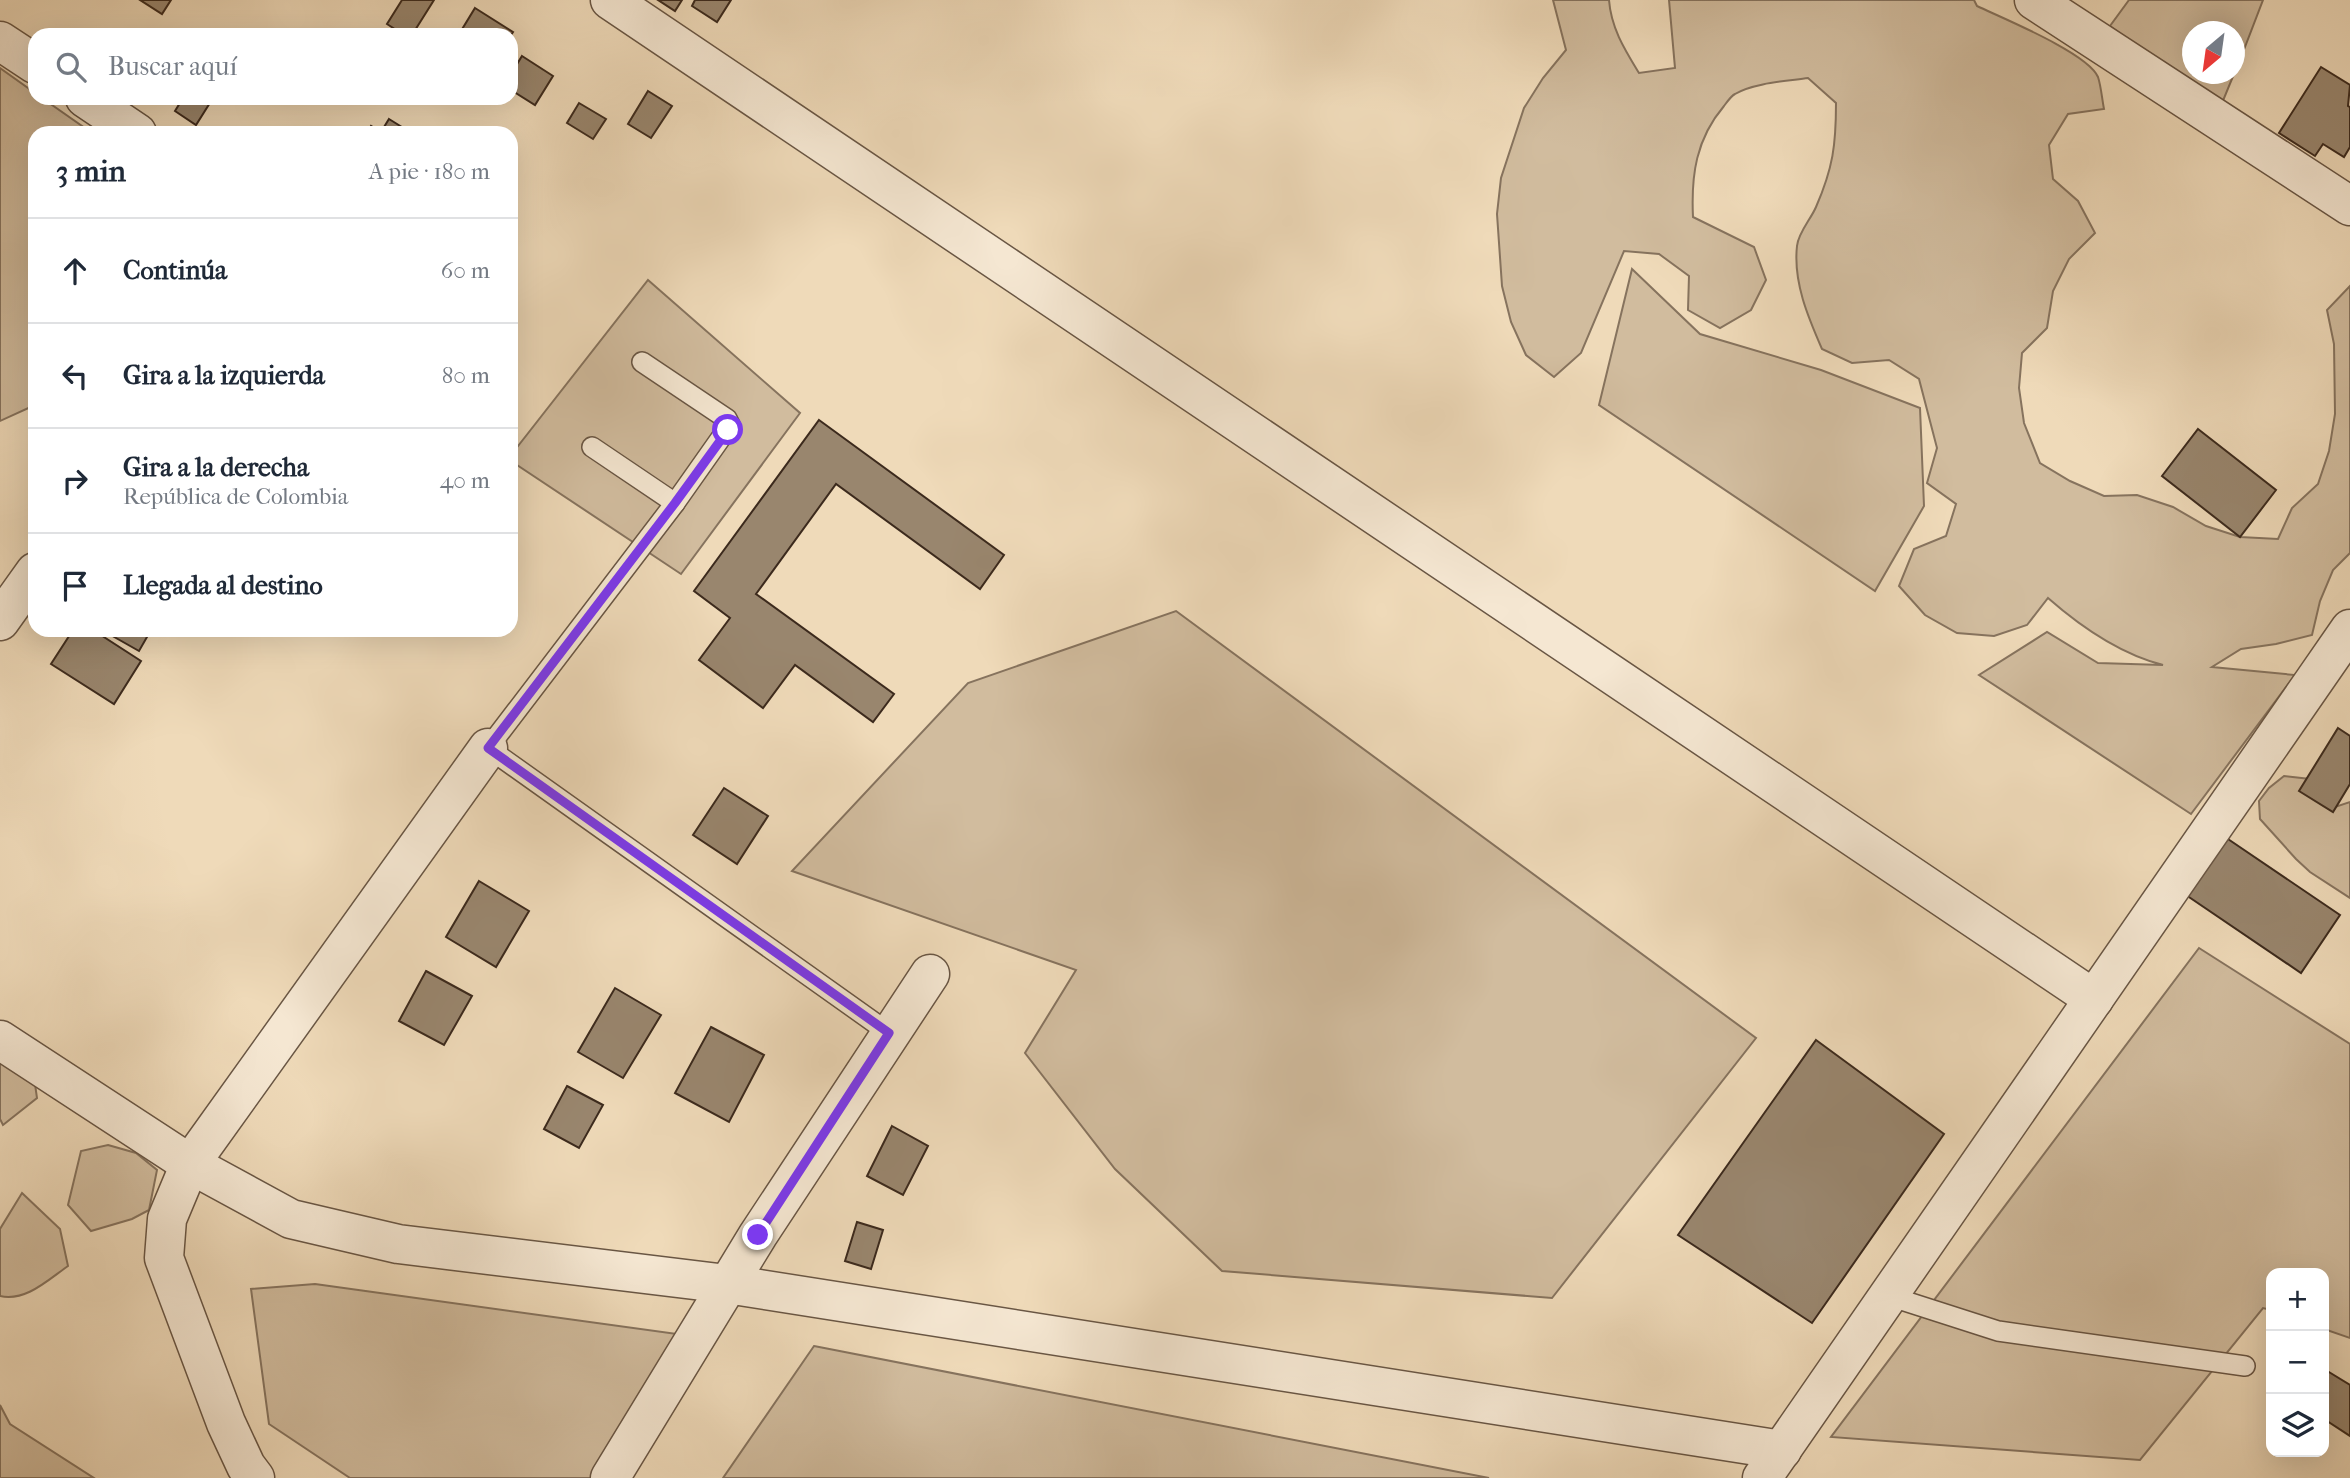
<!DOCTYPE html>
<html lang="es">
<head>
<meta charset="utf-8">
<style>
  body { margin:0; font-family:"IM FELL French Canon",serif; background:#f2f2f3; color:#1f2937 }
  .controls { position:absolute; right:21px; bottom:21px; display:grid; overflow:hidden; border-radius:14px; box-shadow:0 7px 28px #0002 }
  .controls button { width:63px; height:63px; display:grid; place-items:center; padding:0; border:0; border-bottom:2px solid #e0e1e3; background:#fff; color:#1f2937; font:35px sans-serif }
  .compass { position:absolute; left:2182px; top:21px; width:63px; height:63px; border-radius:50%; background:#fff; box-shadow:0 7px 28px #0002; rotate:209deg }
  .stop { position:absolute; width:21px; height:21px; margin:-16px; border:5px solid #7c3aed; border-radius:50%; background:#fff }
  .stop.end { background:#7c3aed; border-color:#fff; box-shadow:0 2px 7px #0008 }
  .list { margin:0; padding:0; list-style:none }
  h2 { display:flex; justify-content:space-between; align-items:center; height:91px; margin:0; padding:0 28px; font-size:30px }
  h2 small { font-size:23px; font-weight:400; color:#747a83 }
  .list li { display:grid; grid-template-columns:46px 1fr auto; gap:21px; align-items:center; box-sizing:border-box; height:105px; padding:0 28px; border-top:2px solid #e0e1e3 }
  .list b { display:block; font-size:26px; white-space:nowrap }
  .list p { margin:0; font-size:23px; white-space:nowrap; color:#747a83 }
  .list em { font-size:23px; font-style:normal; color:#747a83 }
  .icon { flex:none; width:38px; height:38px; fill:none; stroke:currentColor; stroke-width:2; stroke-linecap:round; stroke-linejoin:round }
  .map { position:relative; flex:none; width:2350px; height:1478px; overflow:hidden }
  .search { position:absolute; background:#fff; box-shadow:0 7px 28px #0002; left:28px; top:28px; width:490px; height:77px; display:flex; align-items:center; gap:18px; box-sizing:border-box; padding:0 24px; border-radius:21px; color:#747a83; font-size:26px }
  .panel { position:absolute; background:#fff; box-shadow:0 7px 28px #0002; left:28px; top:126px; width:490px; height:511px; border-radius:21px }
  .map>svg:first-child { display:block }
</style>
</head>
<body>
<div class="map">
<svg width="2350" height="1478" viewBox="0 0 2350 1478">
  <rect width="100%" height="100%" fill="#efdab9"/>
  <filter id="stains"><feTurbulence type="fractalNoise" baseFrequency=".00286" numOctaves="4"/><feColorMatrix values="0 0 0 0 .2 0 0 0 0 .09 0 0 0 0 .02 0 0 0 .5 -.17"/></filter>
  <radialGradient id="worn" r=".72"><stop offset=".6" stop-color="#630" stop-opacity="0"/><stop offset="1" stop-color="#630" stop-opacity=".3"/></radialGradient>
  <g fill="#d1bc9e" stroke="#86735e" stroke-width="2">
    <path d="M 1553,0 L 1609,0 C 1611,28 1625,50 1639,73 L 1675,68 L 1669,0 L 1974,0 L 1977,6 C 2002,18 2088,53 2098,77 C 2101,86 2102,99 2104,109 L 2068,114 L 2049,145 L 2053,179 L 2078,201 L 2095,233 L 2069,259 L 2053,291 L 2047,328 L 2022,353 L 2019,388 L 2024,423 L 2040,463 L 2070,481 L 2104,496 L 2137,495 L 2173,507 L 2206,526 L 2240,537 L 2278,539 L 2292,508 L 2318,484 L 2329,451 L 2335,414 L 2334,344 L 2327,310 L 2350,286 L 2350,553 L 2333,570 L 2320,601 L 2312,635 L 2276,644 L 2241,649 L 2212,667 L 2295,675 L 2191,814 L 1979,675 L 2047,632 L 2098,663 L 2163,665 C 2120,654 2081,627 2048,598 L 2027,625 L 1994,636 L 1957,633 L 1925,615 L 1899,586 L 1914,549 L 1946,536 L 1956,504 L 1927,483 L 1937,448 L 1919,379 L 1889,360 L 1852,363 L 1822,349 C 1808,317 1793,282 1797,246 C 1798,233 1811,219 1816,207 C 1833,168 1836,145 1836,103 L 1808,78 C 1787,81 1753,83 1735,94 C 1731,96 1727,102 1724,106 C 1696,139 1691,175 1693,217 L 1754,247 L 1766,280 L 1751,310 L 1720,328 L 1688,310 L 1689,276 L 1659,254 L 1624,251 L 1581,353 L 1554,377 L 1526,355 L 1511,322 L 1502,286 L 1497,214 L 1501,178 L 1524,108 L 1543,78 L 1566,50 Z"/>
    <path d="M 2129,0 L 2263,0 L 2235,73 L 2234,32 L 2192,32 L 2192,74 L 2234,74 L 2220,108 L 2110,26 Z"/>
    <path d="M 0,68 L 35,93 L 35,98 L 42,98 L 92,133 L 35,133 L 35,405 L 0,421 Z"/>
    <path d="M 1632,269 L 1700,334 L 1821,370 L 1920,408 L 1924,506 L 1875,591 L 1599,405 Z"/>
    <path d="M 648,280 L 800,413 L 681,574 L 511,461 L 511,455 Z"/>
    <path d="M 1176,611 L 1756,1038 L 1552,1298 L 1222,1271 L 1115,1169 L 1025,1053 L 1076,970 L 792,871 L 968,683 Z"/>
    <path d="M 2284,776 L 2319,780 L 2332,808 L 2350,802 L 2350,898 L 2310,872 L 2296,859 L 2260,819 L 2259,801 L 2269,788 Z"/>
    <path d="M 2199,948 L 2350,1044 L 2350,1338 L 2324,1329 L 2324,1273 L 2271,1273 L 2271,1310 L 2263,1308 L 2140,1460 L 1831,1437 Z"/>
    <path d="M 0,1058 L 35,1084 L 37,1098 L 3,1125 L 0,1119 Z"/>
    <path d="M 108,1145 L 136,1153 L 157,1170 L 149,1210 L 132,1219 L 91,1231 L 68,1205 L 81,1151 Z"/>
    <path d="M 22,1193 L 60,1229 L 68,1266 C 49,1279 26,1302 0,1296 L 0,1229 Z"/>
    <path d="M 315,1284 L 677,1334 L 591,1478 L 350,1478 L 269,1424 L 251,1289 Z"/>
    <path d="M 814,1346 L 1489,1478 L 723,1478 Z"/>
    <path d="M 0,1405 L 10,1424 L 94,1478 L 0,1478 Z"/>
  </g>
  <g fill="#99866e" stroke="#3c2a1d" stroke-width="2">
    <path d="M 140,0 L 171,0 L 162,14 Z"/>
    <path d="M 402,0 L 434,0 L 412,35 L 404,35 L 387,24 Z"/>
    <path d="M 658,0 L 682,0 L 675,11 Z"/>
    <path d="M 695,0 L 731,0 L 717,22 L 692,6 Z"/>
    <path d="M 475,8 L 513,32 L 511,35 L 468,35 L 461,31 Z"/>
    <path d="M 522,56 L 553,76 L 535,105 L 511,90 L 511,74 Z"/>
    <path d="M 2321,67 L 2350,85 L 2348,106 L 2350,107 L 2350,147 L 2344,157 L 2323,144 L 2315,156 L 2279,133 Z"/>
    <path d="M 648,91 L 672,106 L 651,138 L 628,124 Z"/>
    <path d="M 183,98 L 213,98 L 196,125 L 175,111 Z"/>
    <path d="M 579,103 L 606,119 L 593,139 L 567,123 Z"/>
    <path d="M 389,119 L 405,129 L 402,133 L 367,133 L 371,126 L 381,132 Z"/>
    <path d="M 819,420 L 1004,555 L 980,589 L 836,484 L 756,594 L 894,694 L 873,722 L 795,665 L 763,708 L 699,660 L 730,618 L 694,591 Z"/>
    <path d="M 2198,429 L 2276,490 L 2240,537 L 2162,476 Z"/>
    <path d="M 73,630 L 93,630 L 141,661 L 114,704 L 51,664 Z"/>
    <path d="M 102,630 L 151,630 L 139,651 Z"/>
    <path d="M 2338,728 L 2350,736 L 2350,784 L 2333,812 L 2299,791 Z"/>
    <path d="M 724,788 L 768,816 L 737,864 L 693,835 Z"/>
    <path d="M 2225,837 L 2340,915 L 2301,973 L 2186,895 Z"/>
    <path d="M 479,881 L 529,911 L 496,967 L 446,937 Z"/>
    <path d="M 426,971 L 472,996 L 444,1045 L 399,1021 Z"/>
    <path d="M 615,988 L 661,1015 L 623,1078 L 578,1052 Z"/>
    <path d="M 711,1027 L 764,1055 L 729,1122 L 675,1093 Z"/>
    <path d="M 1816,1040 L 1944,1134 L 1812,1323 L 1678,1235 Z"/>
    <path d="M 567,1086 L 603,1105 L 579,1148 L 544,1129 Z"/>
    <path d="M 892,1126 L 928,1146 L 903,1195 L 867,1176 Z"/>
    <path d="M 857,1222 L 883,1230 L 871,1269 L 845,1261 Z"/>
    <path d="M 2324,1369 L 2350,1385 L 2350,1436 L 2324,1419 Z"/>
  </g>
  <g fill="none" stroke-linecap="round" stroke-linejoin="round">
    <g stroke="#695644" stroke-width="22">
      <g id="lane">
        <path d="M 642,362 L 727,419 L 730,425 L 675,503 L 488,748 L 889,1033"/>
        <path d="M 592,447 L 675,503"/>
        <path d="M 1889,1296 L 1998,1331 L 2245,1366"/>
      </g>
    </g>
    <g stroke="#695644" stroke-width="41">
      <g id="street">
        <path d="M 610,0 L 2094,999"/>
        <path d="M 2034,0 L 2350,206"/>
        <path d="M 0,41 L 35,64"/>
        <path d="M 85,98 L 137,133"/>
        <path d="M 0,621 L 35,572"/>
        <path d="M 0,1040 L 190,1164 L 291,1219 L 398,1244 L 727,1284 L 1782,1450"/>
        <path d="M 255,1478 L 246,1466 L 226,1423 L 164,1258 L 167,1219 L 190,1164 L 488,748"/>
        <path d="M 610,1478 L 758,1235 L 930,974"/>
        <path d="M 1762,1478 L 2350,629"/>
      </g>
    </g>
    <use href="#lane" stroke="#f5e7d2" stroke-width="19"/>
    <use href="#street" stroke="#f5e7d2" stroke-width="38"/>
  </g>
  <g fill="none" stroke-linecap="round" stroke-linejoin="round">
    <path stroke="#7c3aed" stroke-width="9" d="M 728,430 L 675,503 L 488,748 L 889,1033 L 758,1235"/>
  </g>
  <rect width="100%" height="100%" filter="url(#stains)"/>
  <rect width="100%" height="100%" fill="url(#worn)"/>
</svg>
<div class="controls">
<button>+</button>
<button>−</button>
<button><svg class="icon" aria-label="layers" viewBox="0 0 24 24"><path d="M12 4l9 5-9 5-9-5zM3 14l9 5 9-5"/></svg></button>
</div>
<svg class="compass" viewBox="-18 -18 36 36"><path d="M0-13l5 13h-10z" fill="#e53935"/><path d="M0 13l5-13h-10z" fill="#747a83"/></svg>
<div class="stop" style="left:728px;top:430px"></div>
<div class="stop end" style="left:758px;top:1235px"></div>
<div class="search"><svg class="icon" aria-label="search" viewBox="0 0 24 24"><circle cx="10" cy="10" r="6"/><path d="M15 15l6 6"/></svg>Buscar aquí</div>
<section class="panel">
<h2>3 min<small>A pie · 180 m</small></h2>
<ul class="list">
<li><svg class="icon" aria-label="ahead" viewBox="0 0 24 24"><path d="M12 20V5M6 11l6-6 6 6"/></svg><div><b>Continúa</b></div><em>60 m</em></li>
<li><svg class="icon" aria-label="left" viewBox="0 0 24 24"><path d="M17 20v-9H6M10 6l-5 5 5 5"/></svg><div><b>Gira a la izquierda</b></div><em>80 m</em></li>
<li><svg class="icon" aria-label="right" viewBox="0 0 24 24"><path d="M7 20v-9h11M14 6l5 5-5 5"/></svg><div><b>Gira a la derecha</b><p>República de Colombia</p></div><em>40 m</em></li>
<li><svg class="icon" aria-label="arrive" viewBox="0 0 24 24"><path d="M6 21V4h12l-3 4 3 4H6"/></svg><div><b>Llegada al destino</b></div></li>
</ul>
</section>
</div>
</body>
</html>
